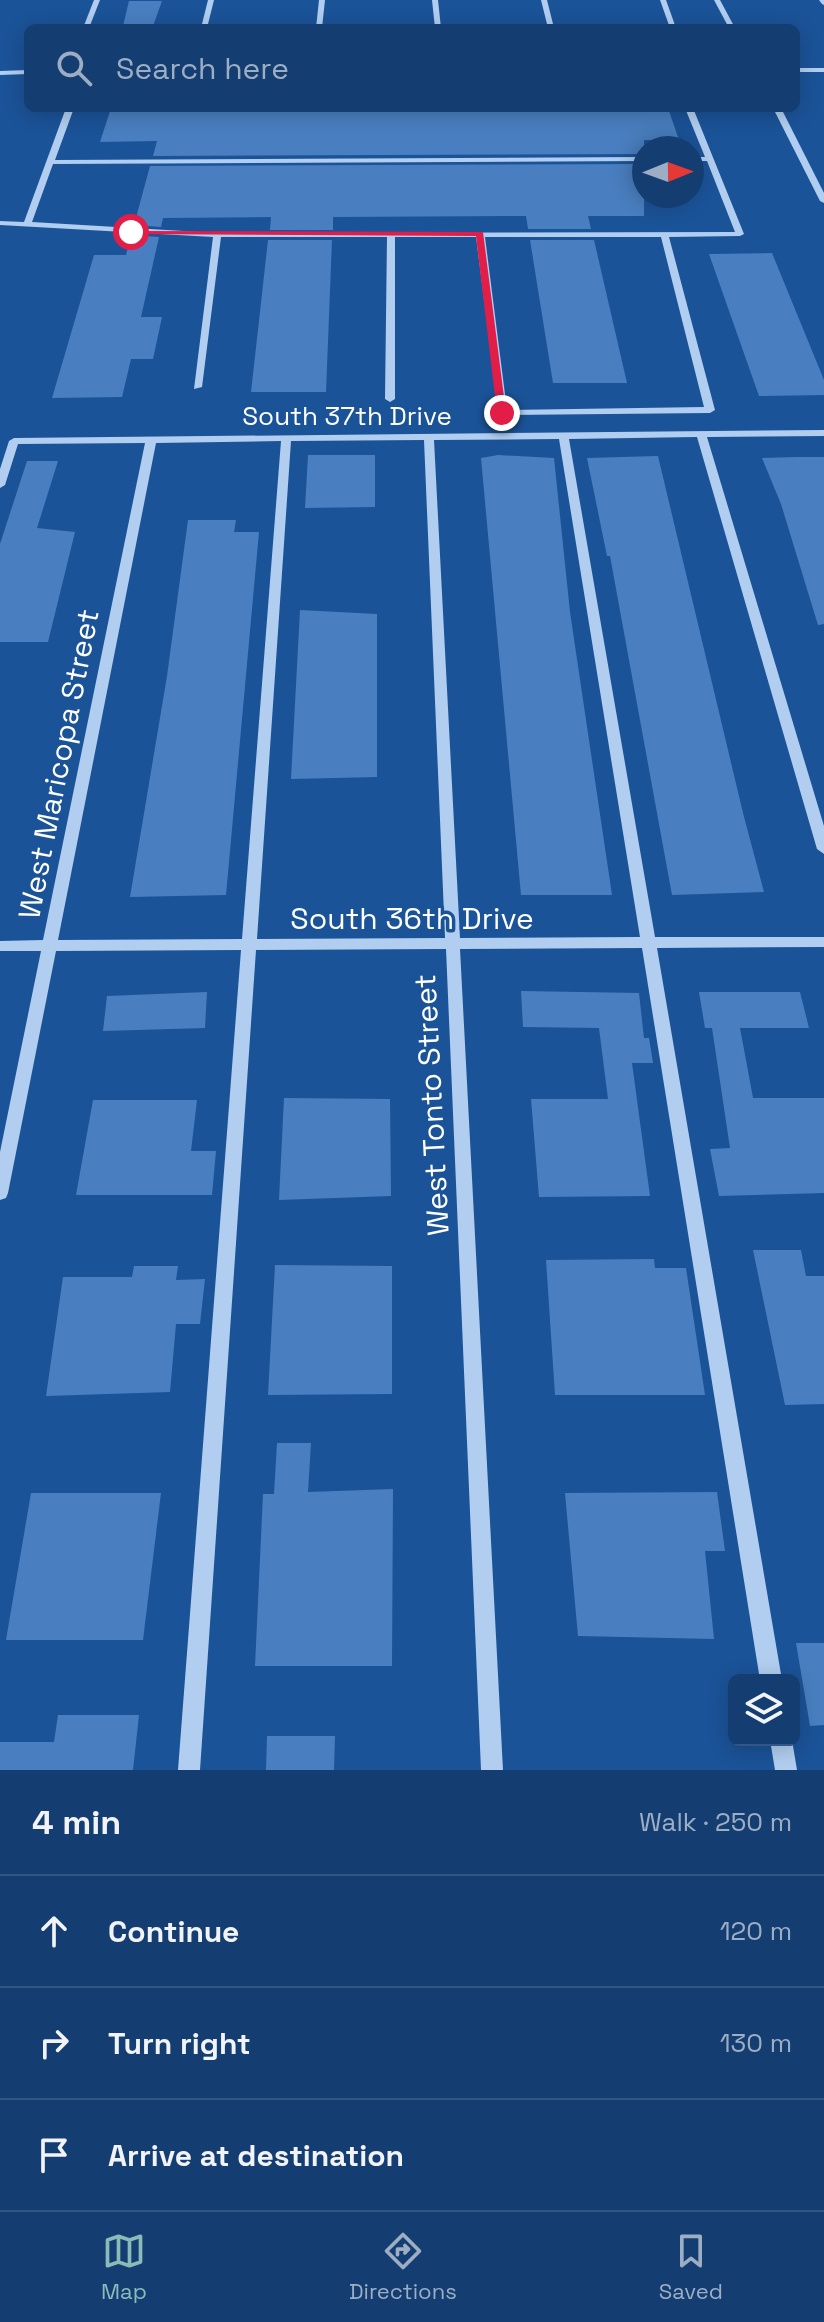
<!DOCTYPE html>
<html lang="en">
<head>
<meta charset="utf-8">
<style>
  body { margin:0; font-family:"Space Grotesk",sans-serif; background:#1d4577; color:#f1f3f6 }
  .controls { position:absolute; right:24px; bottom:24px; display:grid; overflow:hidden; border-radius:12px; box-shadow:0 4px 20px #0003 }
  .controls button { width:72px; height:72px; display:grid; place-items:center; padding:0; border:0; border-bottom:2px solid #335784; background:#143e72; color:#f1f3f6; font:40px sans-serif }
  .compass { position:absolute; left:632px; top:136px; width:72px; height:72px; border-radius:50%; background:#143e72; box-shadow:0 4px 20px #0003; rotate:89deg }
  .stop { position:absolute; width:24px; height:24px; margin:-18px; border:6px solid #e11d48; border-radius:50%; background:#fff }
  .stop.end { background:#e11d48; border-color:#fff; box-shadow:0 2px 8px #0008 }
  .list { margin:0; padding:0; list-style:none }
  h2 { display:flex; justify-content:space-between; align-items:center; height:104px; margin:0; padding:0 32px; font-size:34px }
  h2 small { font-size:26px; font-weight:400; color:#9daec4 }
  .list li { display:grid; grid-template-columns:52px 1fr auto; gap:24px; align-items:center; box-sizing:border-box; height:112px; padding:0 32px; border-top:2px solid #335784 }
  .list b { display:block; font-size:30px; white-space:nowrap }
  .list em { font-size:26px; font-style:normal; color:#9daec4 }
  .icon { flex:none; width:44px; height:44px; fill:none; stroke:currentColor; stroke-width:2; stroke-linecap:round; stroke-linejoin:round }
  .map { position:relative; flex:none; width:824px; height:1770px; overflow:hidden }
  .search { position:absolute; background:#143e72; box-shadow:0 4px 20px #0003; left:24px; right:24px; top:24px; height:88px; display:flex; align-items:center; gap:20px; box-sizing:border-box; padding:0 28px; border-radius:12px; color:#9daec4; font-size:30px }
  .sheet { height:440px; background:#143e72 }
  nav { display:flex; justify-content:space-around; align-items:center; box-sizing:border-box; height:112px; border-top:2px solid #335784; background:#143e72; font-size:22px; color:#9daec4 }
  nav a { display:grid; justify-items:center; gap:4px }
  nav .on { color:#8bbbb9 }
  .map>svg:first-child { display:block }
</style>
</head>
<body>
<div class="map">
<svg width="824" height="1770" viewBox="0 0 824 1770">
  <rect width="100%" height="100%" fill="#1b5398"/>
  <g fill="#497fc0">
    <path d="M 129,1 L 162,1 L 153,26 L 123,26 Z"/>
    <path d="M 111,108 L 668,108 L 679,140 L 644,140 L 644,154 L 153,156 L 157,141 L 100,142 Z"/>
    <path d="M 644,164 L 644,216 L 588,216 L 591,229 L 528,229 L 526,216 L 333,217 L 333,230 L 270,230 L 271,217 L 163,218 L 161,227 L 134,225 L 150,166 Z"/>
    <path d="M 131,235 L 159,237 L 141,317 L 162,317 L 153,359 L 131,359 L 122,397 L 52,398 L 94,255 L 126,255 Z"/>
    <path d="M 268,240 L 332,240 L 326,392 L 251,392 Z"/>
    <path d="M 530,240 L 594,240 L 627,383 L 553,383 Z"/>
    <path d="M 772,253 L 824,380 L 824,395 L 759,396 L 709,254 Z"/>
    <path d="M 308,455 L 375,455 L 375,507 L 305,508 Z"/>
    <path d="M 498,455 L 554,458 L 570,612 L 612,895 L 521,895 L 481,458 Z"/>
    <path d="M 658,456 L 743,813 L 764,892 L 672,895 L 610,556 L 607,556 L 587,458 Z"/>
    <path d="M 796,457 L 824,457 L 824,624 L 818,625 L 781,504 L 762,458 Z"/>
    <path d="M 27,461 L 58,461 L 37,528 L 75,532 L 48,642 L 0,642 L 0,544 Z"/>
    <path d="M 188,520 L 236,520 L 234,532 L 259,532 L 226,895 L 130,897 L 167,676 Z"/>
    <path d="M 300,610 L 377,614 L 377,777 L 291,779 Z"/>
    <path d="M 521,991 L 639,993 L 644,1038 L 649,1038 L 653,1063 L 632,1063 L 650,1196 L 539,1197 L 531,1099 L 608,1099 L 599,1028 L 523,1027 Z"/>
    <path d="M 207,992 L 205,1028 L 103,1031 L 107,996 Z"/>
    <path d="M 699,992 L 800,992 L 809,1028 L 740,1028 L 753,1098 L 824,1098 L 824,1193 L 719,1196 L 710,1149 L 730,1148 L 712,1028 L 705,1028 Z"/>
    <path d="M 284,1098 L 390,1099 L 391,1196 L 279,1200 Z"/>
    <path d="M 93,1100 L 197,1100 L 191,1151 L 216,1151 L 212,1195 L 76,1195 Z"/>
    <path d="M 753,1250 L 801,1250 L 806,1276 L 824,1276 L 824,1404 L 785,1405 Z"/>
    <path d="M 654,1259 L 655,1268 L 686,1268 L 705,1395 L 555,1395 L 546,1260 Z"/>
    <path d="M 275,1265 L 392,1266 L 392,1394 L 268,1395 Z"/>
    <path d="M 134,1266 L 178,1266 L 176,1280 L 205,1279 L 200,1324 L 176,1324 L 170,1392 L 46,1396 L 63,1277 L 132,1277 Z"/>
    <path d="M 277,1443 L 311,1443 L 308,1492 L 393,1489 L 392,1666 L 255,1666 L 263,1494 L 274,1494 Z"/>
    <path d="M 717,1492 L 725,1551 L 705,1551 L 714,1639 L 578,1636 L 565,1493 Z"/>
    <path d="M 31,1493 L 161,1493 L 143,1640 L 6,1640 Z"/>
    <path d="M 796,1643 L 824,1643 L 824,1725 L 810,1726 Z"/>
    <path d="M 58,1715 L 139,1715 L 133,1770 L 0,1770 L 0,1742 L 54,1742 Z"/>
    <path d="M 267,1736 L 335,1736 L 334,1770 L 266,1770 Z"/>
  </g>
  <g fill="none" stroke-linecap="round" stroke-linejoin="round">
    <g fill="#b1cef0" fill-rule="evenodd">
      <path d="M 94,0 L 100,0 L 89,28 L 83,28 Z"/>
      <path d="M 208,0 L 214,0 L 207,28 L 201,28 Z"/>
      <path d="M 319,0 L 325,0 L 322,28 L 316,28 Z"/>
      <path d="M 432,0 L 438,0 L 441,28 L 435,28 Z"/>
      <path d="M 541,0 L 547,0 L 554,28 L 548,28 Z"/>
      <path d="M 660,0 L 666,0 L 676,28 L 670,28 Z"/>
      <path d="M 714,0 L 720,0 L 735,28 L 729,28 Z"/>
      <path d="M 819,0 L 824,0 L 824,5 L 822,4 Z"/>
      <rect x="796" y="68" width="28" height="4"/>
      <path d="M 28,70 L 28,74 L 0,75 L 0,71 Z"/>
      <path d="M 66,108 L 74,108 L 55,160 L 644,157 L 644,161 L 53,164 L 32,222 L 217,233 L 735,232 L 707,161 L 692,161 L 692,157 L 705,157 L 685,108 L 693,108 L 744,234 L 740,236 L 669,237 L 715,410 L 710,413 L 499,415 L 476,237 L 395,237 L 395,399 L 390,402 L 385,399 L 387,237 L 221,237 L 202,387 L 194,389 L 213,237 L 0,225 L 0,221 L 24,222 ZM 485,237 L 661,237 L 704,407 L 507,410 Z"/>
      <path d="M 773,108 L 781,108 L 824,193 L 824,203 L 820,201 Z"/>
      <path d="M 824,430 L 824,436 L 707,437 L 824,826 L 824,854 L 817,849 L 697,437 L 569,439 L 655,937 L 824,937 L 824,947 L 657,948 L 782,1680 L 760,1680 L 642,948 L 460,949 L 503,1770 L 481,1770 L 446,949 L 256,950 L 200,1770 L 178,1770 L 241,950 L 56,951 L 8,1193 L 6,1198 L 0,1200 L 0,1152 L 41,951 L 0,951 L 0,941 L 43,940 L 145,443 L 18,444 L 5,485 L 0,488 L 0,469 L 9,441 L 14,438 ZM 559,439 L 640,937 L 460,938 L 434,440 ZM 424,440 L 445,938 L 257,939 L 291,441 ZM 281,441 L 242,939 L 58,940 L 156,443 Z"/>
      <path d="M 770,1740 L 792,1740 L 797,1770 L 775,1770 Z"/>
    </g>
  </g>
  <path fill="#e11d48" d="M 128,231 L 483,232 L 506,413 L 497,413 L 476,236 L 131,234 Z"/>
  <g text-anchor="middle" stroke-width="7" stroke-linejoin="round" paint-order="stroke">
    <g font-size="26" fill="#fff" stroke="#1b5398">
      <text x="347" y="425">South 37th Drive</text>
    </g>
    <g font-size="30" fill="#fff" stroke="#1b5398">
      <text transform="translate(59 764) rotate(-79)" y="10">West Maricopa Street</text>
      <text x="412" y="929">South 36th Drive</text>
      <text transform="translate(432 1105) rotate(-93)" y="10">West Tonto Street</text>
    </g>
  </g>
</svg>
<div class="controls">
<button><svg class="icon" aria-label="layers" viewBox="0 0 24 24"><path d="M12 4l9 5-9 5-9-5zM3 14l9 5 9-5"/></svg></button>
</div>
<svg class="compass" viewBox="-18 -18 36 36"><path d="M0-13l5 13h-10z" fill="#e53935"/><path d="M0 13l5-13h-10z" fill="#9daec4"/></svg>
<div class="stop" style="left:131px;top:232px"></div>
<div class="stop end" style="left:502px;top:413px"></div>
<div class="search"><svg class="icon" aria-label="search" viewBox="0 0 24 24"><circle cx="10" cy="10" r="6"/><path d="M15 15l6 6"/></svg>Search here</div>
</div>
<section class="sheet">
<h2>4 min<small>Walk · 250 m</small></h2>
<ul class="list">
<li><svg class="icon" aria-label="ahead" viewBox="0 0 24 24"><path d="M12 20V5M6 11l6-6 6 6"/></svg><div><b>Continue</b></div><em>120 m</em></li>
<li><svg class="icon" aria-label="right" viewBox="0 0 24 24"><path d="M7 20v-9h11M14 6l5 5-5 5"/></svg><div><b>Turn right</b></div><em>130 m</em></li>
<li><svg class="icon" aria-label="arrive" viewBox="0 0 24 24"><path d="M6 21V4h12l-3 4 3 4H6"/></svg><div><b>Arrive at destination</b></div></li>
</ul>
</section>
<nav>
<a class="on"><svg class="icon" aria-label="map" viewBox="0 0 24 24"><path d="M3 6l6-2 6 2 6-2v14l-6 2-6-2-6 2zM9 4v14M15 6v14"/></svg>Map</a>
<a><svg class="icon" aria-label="directions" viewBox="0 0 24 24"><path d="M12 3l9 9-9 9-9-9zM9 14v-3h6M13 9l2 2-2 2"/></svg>Directions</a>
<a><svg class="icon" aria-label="saved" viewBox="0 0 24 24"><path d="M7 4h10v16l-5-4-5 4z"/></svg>Saved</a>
</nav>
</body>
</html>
